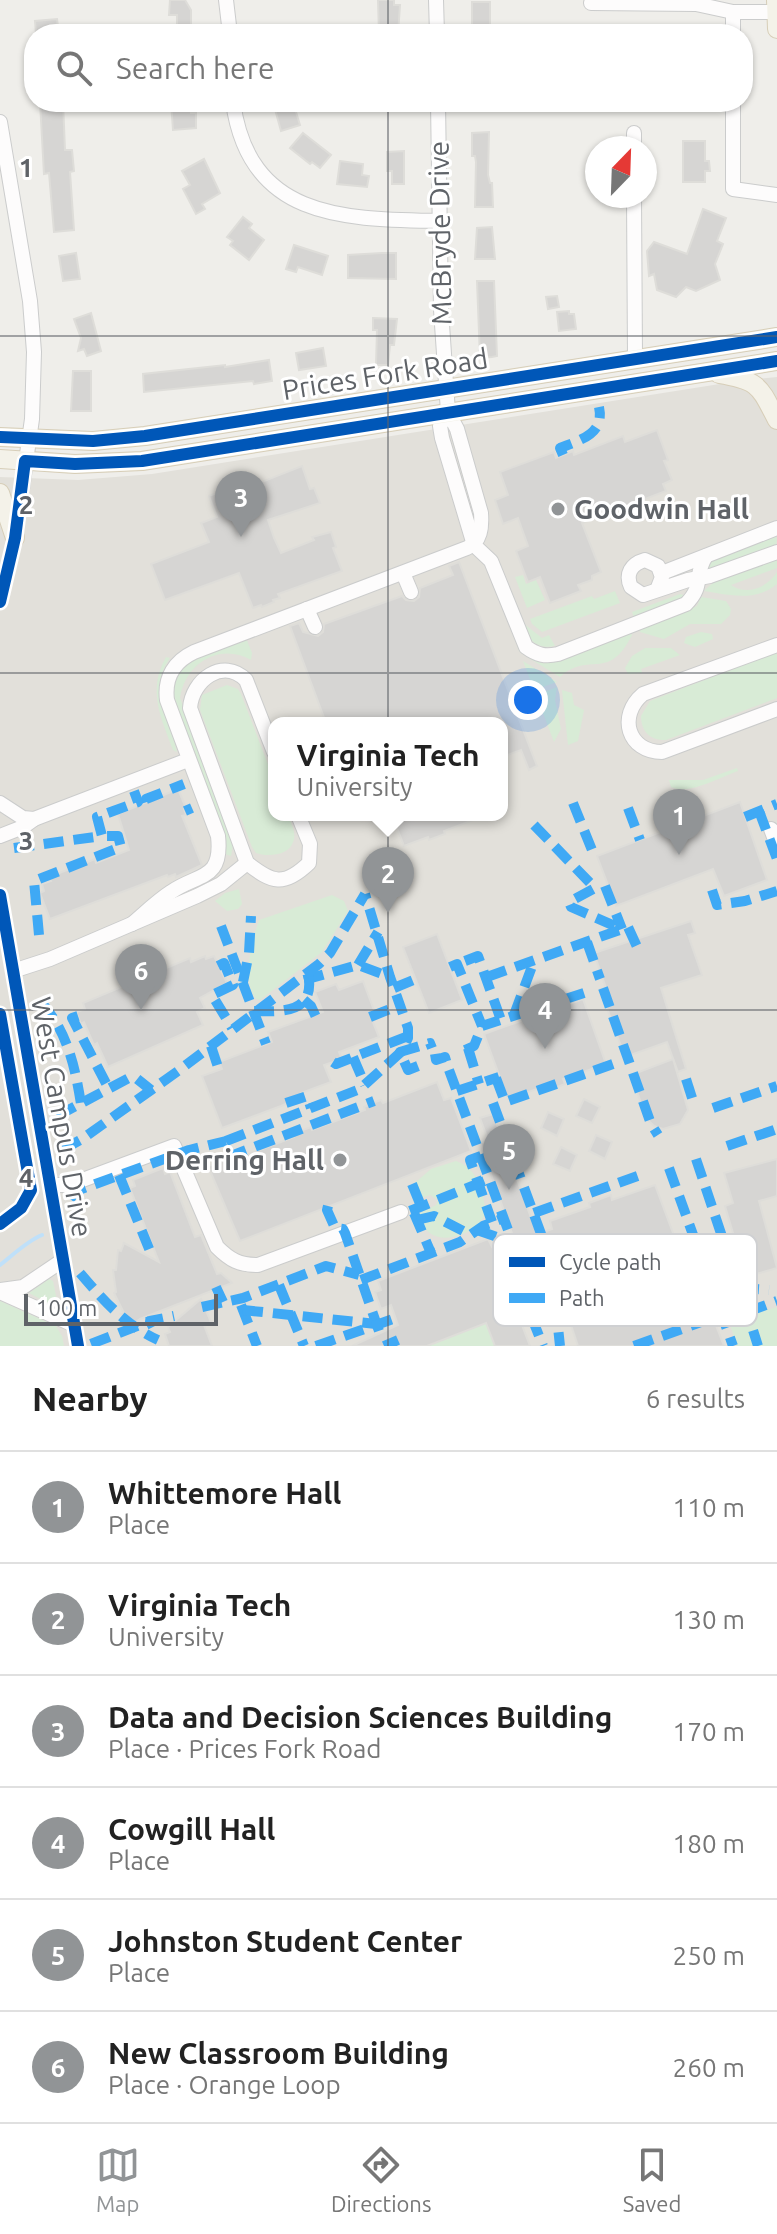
<!DOCTYPE html>
<html lang="en">
<head>
<meta charset="utf-8">
<style>
  body { margin:0; font-family:Ubuntu,sans-serif; background:#f2f2f2; color:#222 }
  .compass { position:absolute; left:585px; top:136px; width:72px; height:72px; border-radius:50%; background:#fff; box-shadow:0 2px 6px #0004; rotate:23deg }
  .scale { position:absolute; left:24px; bottom:20px; width:194px; box-sizing:border-box; padding-left:8px; border:4px solid #5f6368; border-top:0; font-size:22px; line-height:28px; white-space:nowrap; color:#5f6368; -webkit-text-stroke:6px #fff; paint-order:stroke }
  .you { position:absolute; left:528px; top:700px; width:28px; height:28px; margin:-20px; border:6px solid #fff; border-radius:50%; background:#1a73e8; box-shadow:0 0 0 12px #1a73e833 }
  .badge { display:grid; place-items:center; width:52px; height:52px; border-radius:50%; background:#919496; color:#fff; font-size:26px; font-weight:700 }
  .pin { position:absolute; translate:-50% -66px; filter:drop-shadow(0 2px 4px #0008) }
  .pin::after { content:''; position:absolute; top:42px; width:28px; height:24px; background:inherit; clip-path:polygon(0 0,100% 0,50% 100%) }
  .popup { position:absolute; left:268px; top:717px; width:240px; height:104px; box-sizing:border-box; display:grid; place-content:center; border-radius:16px; background:#fff; filter:drop-shadow(0 2px 6px #0005); font-size:26px; white-space:nowrap; color:#767676 }
  .popup b { font-size:30px; color:#222 }
  .popup::after { content:''; position:absolute; left:50%; top:100%; margin-left:-16px; border:16px solid transparent; border-top-color:#fff }
  .list { margin:0; padding:0; list-style:none }
  h2 { display:flex; justify-content:space-between; align-items:center; height:104px; margin:0; padding:0 32px; font-size:34px }
  h2 small { font-size:26px; font-weight:400; color:#767676 }
  .list li { display:grid; grid-template-columns:52px 1fr auto; gap:24px; align-items:center; box-sizing:border-box; height:112px; padding:0 32px; border-top:2px solid #e0e0e0 }
  .list b { display:block; font-size:30px; white-space:nowrap }
  .list p { margin:0; font-size:26px; white-space:nowrap; color:#767676 }
  .list em { font-size:26px; font-style:normal; color:#767676 }
  .icon { flex:none; width:44px; height:44px; fill:none; stroke:currentColor; stroke-width:2; stroke-linecap:round; stroke-linejoin:round }
  .map { position:relative; flex:none; width:777px; height:1346px; overflow:hidden }
  .search { position:absolute; background:#fff; box-shadow:0 2px 6px #0004; left:24px; right:24px; top:24px; height:88px; display:flex; align-items:center; gap:20px; box-sizing:border-box; padding:0 28px; border-radius:32px; color:#767676; font-size:30px }
  .sheet { height:776px; background:#fff }
  nav { display:flex; justify-content:space-around; align-items:center; box-sizing:border-box; height:112px; border-top:2px solid #e0e0e0; background:#fff; font-size:22px; color:#767676 }
  nav a { display:grid; justify-items:center; gap:4px }
  nav .on { color:#919496 }
  .map>svg:first-child { display:block }
</style>
</head>
<body>
<div class="map">
<svg width="777" height="1346" viewBox="0 0 777 1346">
  <rect width="100%" height="100%" fill="#efeeea"/>
  <path fill="#e2e0da" fill-rule="evenodd" d="M 777,377 L 777,1346 L 0,1346 L 0,477 L 78,480 L 152,474 L 745,380 ZM 274,723 L 502,723 L 502,815 L 274,815 Z"/>
  <g fill="#d8ebd6">
    <path d="M 774,536 L 777,538 L 776,546 L 705,573 L 706,564 L 716,557 Z"/>
    <path d="M 777,556 L 777,568 L 731,585 C 746,596 767,588 777,572 L 777,584 C 756,602 729,595 704,591 L 718,578 Z"/>
    <path d="M 523,575 L 526,584 L 536,580 L 545,600 L 527,608 L 515,577 Z"/>
    <path d="M 615,591 L 620,603 L 542,632 L 532,624 L 530,619 L 592,596 L 594,599 Z"/>
    <path d="M 680,594 L 687,596 L 634,617 L 632,612 Z"/>
    <path d="M 701,597 L 726,601 L 731,609 L 730,615 L 721,624 L 690,624 L 664,639 L 640,632 L 639,629 L 697,606 Z"/>
    <path d="M 523,623 L 542,638 L 549,635 L 555,646 C 537,650 526,639 523,623 Z"/>
    <path d="M 631,632 L 632,635 C 608,683 590,650 560,677 L 524,655 L 519,651 L 516,642 L 526,654 L 624,636 Z"/>
    <path d="M 701,632 L 712,634 L 713,639 L 695,647 L 684,643 L 686,637 Z"/>
    <path d="M 246,638 L 252,653 L 251,660 C 219,642 185,664 180,698 L 231,834 L 233,845 L 231,856 L 225,854 L 172,690 C 178,656 218,649 246,638 Z"/>
    <path d="M 645,648 L 671,648 L 680,655 L 641,669 L 642,673 L 628,674 L 625,668 L 632,656 Z"/>
    <path d="M 777,652 L 777,698 L 666,740 C 650,741 641,731 641,716 L 650,701 Z"/>
    <path d="M 166,657 L 170,658 C 145,696 170,714 177,752 L 173,750 C 161,718 147,690 166,657 Z"/>
    <path d="M 523,661 L 557,682 L 534,690 Z"/>
    <path d="M 227,685 L 238,689 L 241,694 L 274,780 L 274,815 L 288,815 C 291,823 297,834 293,842 C 289,856 267,857 256,853 L 252,847 L 200,710 L 202,695 Z"/>
    <path d="M 557,687 L 555,700 L 561,729 L 554,742 L 536,695 Z"/>
    <path d="M 562,690 L 572,693 L 574,705 L 584,710 L 578,741 L 568,745 Z"/>
    <path d="M 737,768 L 738,771 C 720,777 688,796 671,787 L 669,780 L 703,780 Z"/>
    <path d="M 239,889 L 242,904 L 238,909 L 227,911 L 215,901 L 225,893 Z"/>
    <path d="M 332,895 L 344,901 L 348,911 L 322,952 L 260,1000 L 256,999 C 241,981 252,941 259,920 Z"/>
    <path d="M 456,1161 C 479,1169 482,1191 486,1212 C 479,1234 436,1250 423,1225 C 421,1221 421,1217 420,1213 L 436,1205 L 438,1200 L 430,1195 L 415,1200 L 410,1187 L 431,1169 Z"/>
    <path d="M 49,1279 L 53,1281 L 57,1301 L 54,1306 L 29,1293 Z"/>
    <path d="M 0,1301 L 56,1326 L 62,1336 L 64,1346 L 0,1346 Z"/>
    <path d="M 777,1307 L 777,1346 L 737,1346 L 729,1321 Z"/>
    <path d="M 486,1323 L 495,1346 L 427,1346 Z"/>
  </g>
  <g fill="none" stroke-linecap="round" stroke-linejoin="round">
    <path stroke="#bfe0f9" stroke-width="4" d="M 0,1265 C 13,1255 27,1241 42,1235"/>
  </g>
  <g fill="#d6d5d3" stroke="#deddd9" stroke-width="2">
    <path d="M 170,0 L 185,0 L 191,10 L 191,34 L 177,34 L 177,15 L 169,15 Z"/>
    <path d="M 378,0 L 394,0 L 394,5 L 400,5 L 398,34 L 379,34 Z"/>
    <rect x="472" y="2" width="18" height="27"/>
    <path d="M 57,19 L 59,34 L 36,34 L 35,21 Z"/>
    <path d="M 40,102 L 63,102 L 65,150 L 72,150 L 74,171 L 70,172 L 74,230 L 54,232 L 49,173 L 44,174 Z"/>
    <path d="M 171,102 L 191,102 L 191,113 L 196,113 L 196,128 L 173,130 Z"/>
    <path d="M 273,102 L 293,102 L 300,125 L 281,131 Z"/>
    <path d="M 489,132 L 488,175 L 490,183 L 492,183 L 493,207 L 475,207 L 476,162 L 475,156 L 472,156 L 472,133 Z"/>
    <path d="M 303,133 L 331,155 L 320,168 L 312,162 L 310,164 L 290,148 Z"/>
    <path d="M 683,141 L 705,141 L 705,161 L 709,161 L 710,171 L 705,171 L 705,182 L 683,182 Z"/>
    <path d="M 404,151 L 404,184 L 392,184 L 392,171 L 387,171 L 387,152 Z"/>
    <path d="M 204,159 L 220,193 L 202,204 L 205,209 L 196,214 L 183,189 L 190,185 L 182,171 Z"/>
    <path d="M 340,161 L 363,164 L 362,175 L 369,176 L 367,187 L 337,184 Z"/>
    <path d="M 703,209 L 726,218 L 717,241 L 723,244 L 715,264 L 720,280 L 696,291 L 686,287 L 676,297 L 657,290 L 654,274 L 649,276 L 647,251 L 654,242 L 687,254 Z"/>
    <path d="M 243,217 L 252,224 L 249,228 L 264,240 L 249,260 L 230,245 L 233,241 L 227,237 Z"/>
    <path d="M 492,227 L 495,259 L 475,259 L 477,228 Z"/>
    <path d="M 294,245 L 328,256 L 322,275 L 298,267 L 296,272 L 286,269 Z"/>
    <path d="M 76,253 L 80,279 L 63,281 L 59,256 Z"/>
    <path d="M 382,253 L 396,253 L 396,279 L 348,278 L 348,255 Z"/>
    <path d="M 477,281 L 494,281 L 497,356 L 492,357 L 480,358 Z"/>
    <path d="M 557,296 L 559,307 L 548,309 L 546,297 Z"/>
    <path d="M 569,311 L 569,314 L 574,314 L 576,329 L 559,331 L 557,312 Z"/>
    <path d="M 91,313 L 101,351 L 87,356 L 84,349 L 78,351 L 81,338 L 74,319 Z"/>
    <path d="M 373,318 L 397,319 L 394,345 L 390,345 L 388,365 L 376,365 L 377,330 L 373,330 Z"/>
    <path d="M 323,348 L 326,366 L 299,370 L 296,353 Z"/>
    <path d="M 269,360 L 272,381 L 254,384 L 253,381 L 144,392 L 143,374 L 225,365 L 225,367 Z"/>
    <path d="M 73,371 L 91,371 L 91,411 L 71,411 Z"/>
    <path d="M 657,430 L 668,460 L 664,461 L 672,480 L 663,484 L 666,491 L 582,523 L 601,572 L 592,576 L 592,580 L 578,585 L 581,591 L 550,603 L 540,577 L 528,582 L 516,551 L 528,546 L 518,518 L 503,524 L 495,500 L 508,495 L 500,472 L 554,452 L 556,458 L 573,451 L 574,455 L 623,436 L 625,442 Z"/>
    <path d="M 302,466 L 310,489 L 314,488 L 320,503 L 268,520 L 274,538 L 281,553 L 314,540 L 312,537 L 331,532 L 336,547 L 333,548 L 342,571 L 278,594 L 280,598 L 273,600 L 274,602 L 262,607 L 261,605 L 253,608 L 239,573 L 165,600 L 151,564 L 209,542 L 201,523 L 217,517 L 209,496 L 230,488 L 231,491 L 238,488 L 239,491 Z"/>
    <path d="M 459,562 L 537,766 L 529,770 L 521,750 L 502,757 L 502,723 L 326,723 L 290,626 L 299,623 L 303,632 L 318,636 L 323,632 L 324,624 L 402,596 L 406,600 L 414,601 L 419,597 L 420,588 L 453,575 L 449,566 Z"/>
    <path d="M 178,789 L 186,808 L 184,809 L 186,815 L 182,816 L 202,865 L 176,877 L 175,874 L 168,877 L 167,875 L 50,919 L 40,893 L 44,891 L 42,884 L 51,881 L 49,877 L 95,859 L 96,863 L 129,850 L 118,814 Z"/>
    <path d="M 740,802 L 767,880 L 724,896 L 713,869 L 616,906 L 597,856 Z"/>
    <path d="M 392,815 L 484,815 L 484,816 L 444,831 L 445,834 L 429,840 L 428,837 L 404,846 Z"/>
    <path d="M 691,921 L 695,933 L 688,935 L 702,975 L 661,988 L 686,1069 L 678,1072 L 667,1042 L 625,1057 L 600,989 L 606,988 L 594,953 Z"/>
    <path d="M 437,934 L 462,1000 L 429,1013 L 403,947 Z"/>
    <path d="M 205,956 L 206,959 L 214,956 L 227,983 L 200,998 L 205,1008 L 197,1012 L 203,1025 L 108,1067 L 97,1043 L 94,1045 L 84,1022 L 81,1024 L 76,1012 L 85,1009 L 83,1003 L 190,958 L 191,962 Z"/>
    <path d="M 363,981 L 375,1013 L 370,1015 L 379,1037 L 339,1052 L 342,1059 L 324,1065 L 331,1082 L 301,1093 L 303,1097 L 281,1106 L 222,1128 L 202,1076 L 222,1069 L 219,1062 L 272,1042 L 268,1032 L 323,1012 L 315,992 L 336,984 L 339,990 Z"/>
    <path d="M 583,999 L 606,1064 L 563,1079 L 565,1084 L 555,1088 L 554,1083 L 508,1099 L 484,1034 Z"/>
    <path d="M 673,1059 L 688,1110 L 680,1124 L 663,1129 L 654,1126 L 647,1119 L 631,1075 Z"/>
    <path d="M 437,1082 L 444,1100 L 451,1098 L 471,1151 L 240,1241 L 208,1166 L 227,1159 L 228,1162 L 294,1137 L 292,1134 L 311,1127 L 312,1130 L 365,1110 L 364,1107 L 375,1102 L 381,1100 L 383,1103 Z"/>
    <path d="M 584,1099 L 600,1107 L 592,1123 L 576,1116 Z"/>
    <path d="M 548,1112 L 564,1119 L 557,1136 L 541,1128 Z"/>
    <path d="M 493,1114 L 537,1234 L 552,1229 L 550,1221 L 590,1207 L 589,1203 L 611,1195 L 612,1200 L 655,1185 L 694,1289 L 701,1287 L 724,1346 L 578,1346 L 571,1325 L 578,1322 L 554,1254 L 528,1263 L 523,1250 L 501,1258 L 503,1263 L 494,1266 L 501,1288 L 507,1286 L 530,1346 L 495,1346 L 486,1323 L 427,1346 L 352,1346 L 398,1325 L 391,1305 L 381,1309 L 375,1292 L 381,1290 L 378,1281 L 488,1239 L 492,1247 L 514,1239 L 480,1143 L 488,1140 L 480,1118 Z"/>
    <path d="M 596,1135 L 612,1142 L 605,1159 L 589,1151 Z"/>
    <path d="M 561,1147 L 577,1155 L 570,1171 L 553,1164 Z"/>
    <path d="M 777,1159 L 777,1196 L 759,1201 L 777,1268 L 746,1277 L 725,1206 L 733,1203 L 724,1173 Z"/>
    <path d="M 163,1168 L 165,1174 L 170,1172 L 195,1237 L 201,1235 L 217,1274 L 221,1273 L 232,1283 L 140,1319 L 132,1325 L 121,1314 L 124,1313 L 114,1293 L 116,1292 L 113,1270 L 116,1270 L 118,1250 L 121,1251 L 124,1243 L 159,1262 L 130,1188 L 135,1186 L 133,1180 Z"/>
    <path d="M 201,1299 L 211,1322 L 204,1325 L 212,1346 L 169,1346 L 165,1334 L 170,1332 L 168,1327 Z"/>
  </g>
  <g fill="none" stroke-linecap="round" stroke-linejoin="round">
    <g stroke="#cbcccc" stroke-width="16">
      <g id="minor">
        <path d="M 226,0 L 230,34"/>
        <path d="M 436,0 L 437,34"/>
        <path d="M 591,3 L 696,4 L 733,12 L 776,12"/>
        <path d="M 733,34 L 733,12"/>
        <path d="M 233,102 C 249,220 345,219 439,221"/>
        <path d="M 733,102 L 733,189 L 777,195"/>
        <path d="M 0,122 L 30,301 L 34,352 L 32,419 L 15,538 L 0,602"/>
        <path d="M 634,133 L 634,148"/>
        <path d="M 634,196 L 635,358"/>
        <path d="M 448,412 L 440,426 L 442,438 L 474,545"/>
        <path d="M 474,545 L 491,561 L 526,647 C 537,655 545,657 558,654 L 686,604 C 705,585 693,576 706,556"/>
        <path d="M 403,573 L 411,592"/>
        <path d="M 662,573 L 777,528"/>
        <path d="M 657,590 L 662,577 L 658,566 L 645,560 C 631,564 625,574 631,587 L 643,595 L 688,580 L 710,576 L 777,552"/>
        <path d="M 307,609 L 315,627"/>
        <path d="M 777,645 L 643,694 C 617,716 628,752 662,752 L 777,709"/>
        <path d="M 274,752 L 246,680 C 223,657 192,680 190,708 L 247,863 C 272,883 284,887 309,863 L 310,844 L 298,815"/>
        <path d="M 0,803 L 23,818 L 34,819"/>
        <path d="M 771,829 L 777,845"/>
        <path d="M 0,836 L 23,827 L 34,819 L 188,760"/>
        <path d="M 0,895 L 78,1346"/>
        <path d="M 132,924 C 145,913 157,901 171,892 C 198,873 223,881 218,836 L 167,700 C 164,677 175,661 194,652 L 467,548 C 481,542 482,527 481,513 L 457,429 L 448,412 L 441,310 L 438,102"/>
        <path d="M 13,971 L 50,959 L 197,896 L 221,884 L 247,863"/>
        <path d="M 50,1185 L 69,1185 L 174,1146 L 217,1247 C 230,1260 239,1265 258,1265 L 401,1212"/>
        <path d="M 0,1290 L 23,1287 L 63,1260"/>
        <path d="M 0,1292 L 74,1325"/>
      </g>
    </g>
    <g stroke="#d7ceb8" stroke-width="20">
      <g id="major">
        <path d="M 776,0 L 777,29"/>
        <path d="M 719,374 C 760,381 759,386 777,420"/>
        <path d="M 0,437 L 93,441 L 145,436 L 777,337"/>
        <path d="M 0,459 L 75,464 L 142,461 L 777,361"/>
        <path d="M 0,493 L 15,538"/>
      </g>
    </g>
    <use href="#minor" stroke="#fdfcfc" stroke-width="14"/>
    <use href="#major" stroke="#f4f2e9" stroke-width="18"/>
    <g stroke="#3fa9f5" stroke-width="10" stroke-dasharray="20 10" stroke-linecap="butt">
      <path d="M 563,455 L 560,448 C 580,440 605,434 599,407"/>
      <path d="M 147,802 L 146,799 L 184,784"/>
      <path d="M 573,803 L 592,850"/>
      <path d="M 628,808 L 640,840"/>
      <path d="M 185,811 L 192,808"/>
      <path d="M 759,811 L 777,859"/>
      <path d="M 745,817 L 777,804"/>
      <path d="M 534,825 L 595,888 L 569,902 L 571,907 L 615,926 L 617,931"/>
      <path d="M 14,848 L 102,836 L 97,817 L 138,802 L 134,791"/>
      <path d="M 605,886 L 622,929"/>
      <path d="M 712,890 L 717,905 L 745,901 L 777,891"/>
      <path d="M 221,926 L 266,1044"/>
      <path d="M 39,935 L 34,881 L 121,847 L 118,836 L 102,836"/>
      <path d="M 587,942 L 600,979"/>
      <path d="M 465,961 L 478,956 L 501,1020"/>
      <path d="M 358,965 L 378,932"/>
      <path d="M 218,966 L 224,963 L 233,985 L 212,995 L 232,1028"/>
      <path d="M 450,967 L 457,964 L 482,1026"/>
      <path d="M 487,977 L 628,927 L 639,951"/>
      <path d="M 304,980 L 358,965 L 390,977"/>
      <path d="M 243,982 L 249,953 L 251,916"/>
      <path d="M 394,988 L 416,979"/>
      <path d="M 603,988 L 651,1124 L 658,1135"/>
      <path d="M 304,1000 L 311,1006 L 316,1017"/>
      <path d="M 41,1002 C 67,1031 75,1066 81,1104"/>
      <path d="M 254,1011 C 283,1012 316,1013 308,973"/>
      <path d="M 514,1015 L 534,961"/>
      <path d="M 78,1016 L 72,1018 L 109,1089"/>
      <path d="M 370,1017 L 400,1005"/>
      <path d="M 211,1046 L 219,1070"/>
      <path d="M 468,1048 L 479,1084"/>
      <path d="M 465,1050 L 474,1046 L 482,1026 L 584,993"/>
      <path d="M 435,1054 L 436,1060 L 445,1057 L 447,1064"/>
      <path d="M 353,1057 L 365,1085"/>
      <path d="M 333,1062 L 336,1064 L 408,1036"/>
      <path d="M 418,1066 L 408,1070 L 400,1052 L 430,1043 L 432,1048"/>
      <path d="M 449,1070 L 518,1257 L 509,1260 L 543,1346"/>
      <path d="M 496,1078 L 505,1102 L 613,1064"/>
      <path d="M 686,1079 L 693,1101"/>
      <path d="M 457,1091 L 499,1077"/>
      <path d="M 286,1103 L 307,1096 L 311,1108"/>
      <path d="M 493,1103 L 551,1261 L 560,1346"/>
      <path d="M 713,1108 L 777,1086"/>
      <path d="M 57,1116 L 129,1078 L 136,1078 L 151,1090"/>
      <path d="M 226,1141 L 360,1089 L 402,1051 L 408,1038 L 408,1028 L 390,977 L 365,894"/>
      <path d="M 727,1146 L 777,1129"/>
      <path d="M 62,1150 L 82,1139 L 178,1071 L 319,964 L 330,953 L 365,894"/>
      <path d="M 481,1156 L 470,1160 L 492,1222"/>
      <path d="M 696,1159 L 742,1296"/>
      <path d="M 669,1168 L 733,1346"/>
      <path d="M 119,1175 L 150,1251"/>
      <path d="M 412,1184 L 421,1206"/>
      <path d="M 70,1199 L 76,1191 L 189,1150 L 226,1141 L 231,1156 L 374,1101"/>
      <path d="M 328,1206 L 327,1210 L 335,1228 L 343,1229 L 345,1233 L 380,1334"/>
      <path d="M 410,1211 L 492,1178"/>
      <path d="M 414,1213 L 431,1253"/>
      <path d="M 534,1213 L 643,1174"/>
      <path d="M 417,1220 L 434,1216 L 471,1235"/>
      <path d="M 477,1230 L 497,1237 L 506,1261 L 509,1260"/>
      <path d="M 80,1273 C 103,1300 125,1325 158,1340"/>
      <path d="M 516,1276 L 538,1266"/>
      <path d="M 361,1280 L 460,1242 L 483,1226 L 504,1218"/>
      <path d="M 279,1285 L 304,1346"/>
      <path d="M 216,1287 L 223,1302"/>
      <path d="M 739,1288 L 769,1290"/>
      <path d="M 744,1302 L 758,1346"/>
      <path d="M 241,1305 L 257,1346"/>
      <path d="M 202,1307 L 243,1298 L 326,1266 L 359,1275"/>
      <path d="M 243,1310 L 376,1324"/>
      <path d="M 747,1312 L 777,1301"/>
      <path d="M 153,1327 L 150,1321 L 174,1316"/>
      <path d="M 91,1344 L 150,1321"/>
      <path d="M 316,1346 L 396,1318"/>
      <path d="M 384,1346 L 398,1340"/>
      <path d="M 634,1346 L 749,1305"/>
    </g>
    <g stroke="#fff" stroke-width="17">
      <g id="cycleway">
        <path d="M 0,437 L 93,441 L 145,436 L 777,337"/>
        <path d="M 0,602 L 15,538 L 25,461 L 75,464 L 142,461 L 777,361"/>
        <path d="M 0,895 L 78,1346"/>
        <path d="M 0,1014 L 31,1190 L 21,1208 L 0,1224"/>
      </g>
    </g>
    <use href="#cycleway" stroke="#0057b8" stroke-width="12"/>
  </g>
  <path fill="none" stroke="#5f6368" stroke-width="2" stroke-opacity="0.55" d="M 388,0 L 388,34M 388,102 L 388,1346M 0,336 L 777,336M 0,673 L 777,673M 0,1010 L 777,1010"/>
  <g fill="#919496" stroke="#fff" stroke-width="3">
    <circle cx="558" cy="509" r="8"/>
    <circle cx="340" cy="1160" r="8"/>
  </g>
  <g text-anchor="middle" stroke-width="6" stroke-linejoin="round" paint-order="stroke">
    <g font-size="28" fill="#5f6368" stroke="#fff">
      <text transform="translate(440 233) rotate(-91)" y="10">McBryde Drive</text>
      <text transform="translate(385 374) rotate(-9)" y="10">Prices Fork Road</text>
      <text transform="translate(62 1117) rotate(80)" y="10">West Campus Drive</text>
    </g>
    <g font-size="28" font-weight="bold" fill="#5f6368" stroke="#fff" text-anchor="start">
      <text x="574" y="519">Goodwin Hall</text>
      <text x="324" y="1170" text-anchor="end">Derring Hall</text>
    </g>
  </g>
  <rect x="493" y="1234" width="264" height="92" rx="12" fill="#fff" stroke="#cfd0d2" stroke-width="2"/>
  <rect x="509" y="1257" width="36" height="10" fill="#0057b8"/>
  <rect x="509" y="1293" width="36" height="10" fill="#3fa9f5"/>
  <g font-size="22" fill="#5f6368">
    <text x="559" y="1270">Cycle path</text>
    <text x="559" y="1306">Path</text>
  </g>
  <g font-size="26" text-anchor="middle" font-weight="bold" fill="#5f6368" stroke="#fff" stroke-width="6" stroke-linejoin="round" paint-order="stroke">
    <text x="26" y="177">1</text>
    <text x="26" y="514">2</text>
    <text x="26" y="850">3</text>
    <text x="26" y="1187">4</text>
  </g>
</svg>
<svg class="compass" viewBox="-18 -18 36 36"><path d="M0-13l5 13h-10z" fill="#e53935"/><path d="M0 13l5-13h-10z" fill="#767676"/></svg>
<div class="scale">100 m</div>
<div class="you"></div>
<div class="pin badge" style="left:679px;top:855px">1</div>
<div class="pin badge" style="left:388px;top:913px">2</div>
<div class="popup"><b>Virginia Tech</b>University</div>
<div class="pin badge" style="left:241px;top:537px">3</div>
<div class="pin badge" style="left:545px;top:1049px">4</div>
<div class="pin badge" style="left:509px;top:1190px">5</div>
<div class="pin badge" style="left:141px;top:1010px">6</div>
<div class="search"><svg class="icon" aria-label="search" viewBox="0 0 24 24"><circle cx="10" cy="10" r="6"/><path d="M15 15l6 6"/></svg>Search here</div>
</div>
<section class="sheet">
<h2>Nearby<small>6 results</small></h2>
<ul class="list">
<li><span class="badge">1</span><div><b>Whittemore Hall</b><p>Place</p></div><em>110 m</em></li>
<li><span class="badge">2</span><div><b>Virginia Tech</b><p>University</p></div><em>130 m</em></li>
<li><span class="badge">3</span><div><b>Data and Decision Sciences Building</b><p>Place · Prices Fork Road</p></div><em>170 m</em></li>
<li><span class="badge">4</span><div><b>Cowgill Hall</b><p>Place</p></div><em>180 m</em></li>
<li><span class="badge">5</span><div><b>Johnston Student Center</b><p>Place</p></div><em>250 m</em></li>
<li><span class="badge">6</span><div><b>New Classroom Building</b><p>Place · Orange Loop</p></div><em>260 m</em></li>
</ul>
</section>
<nav>
<a class="on"><svg class="icon" aria-label="map" viewBox="0 0 24 24"><path d="M3 6l6-2 6 2 6-2v14l-6 2-6-2-6 2zM9 4v14M15 6v14"/></svg>Map</a>
<a><svg class="icon" aria-label="directions" viewBox="0 0 24 24"><path d="M12 3l9 9-9 9-9-9zM9 14v-3h6M13 9l2 2-2 2"/></svg>Directions</a>
<a><svg class="icon" aria-label="saved" viewBox="0 0 24 24"><path d="M7 4h10v16l-5-4-5 4z"/></svg>Saved</a>
</nav>
</body>
</html>
